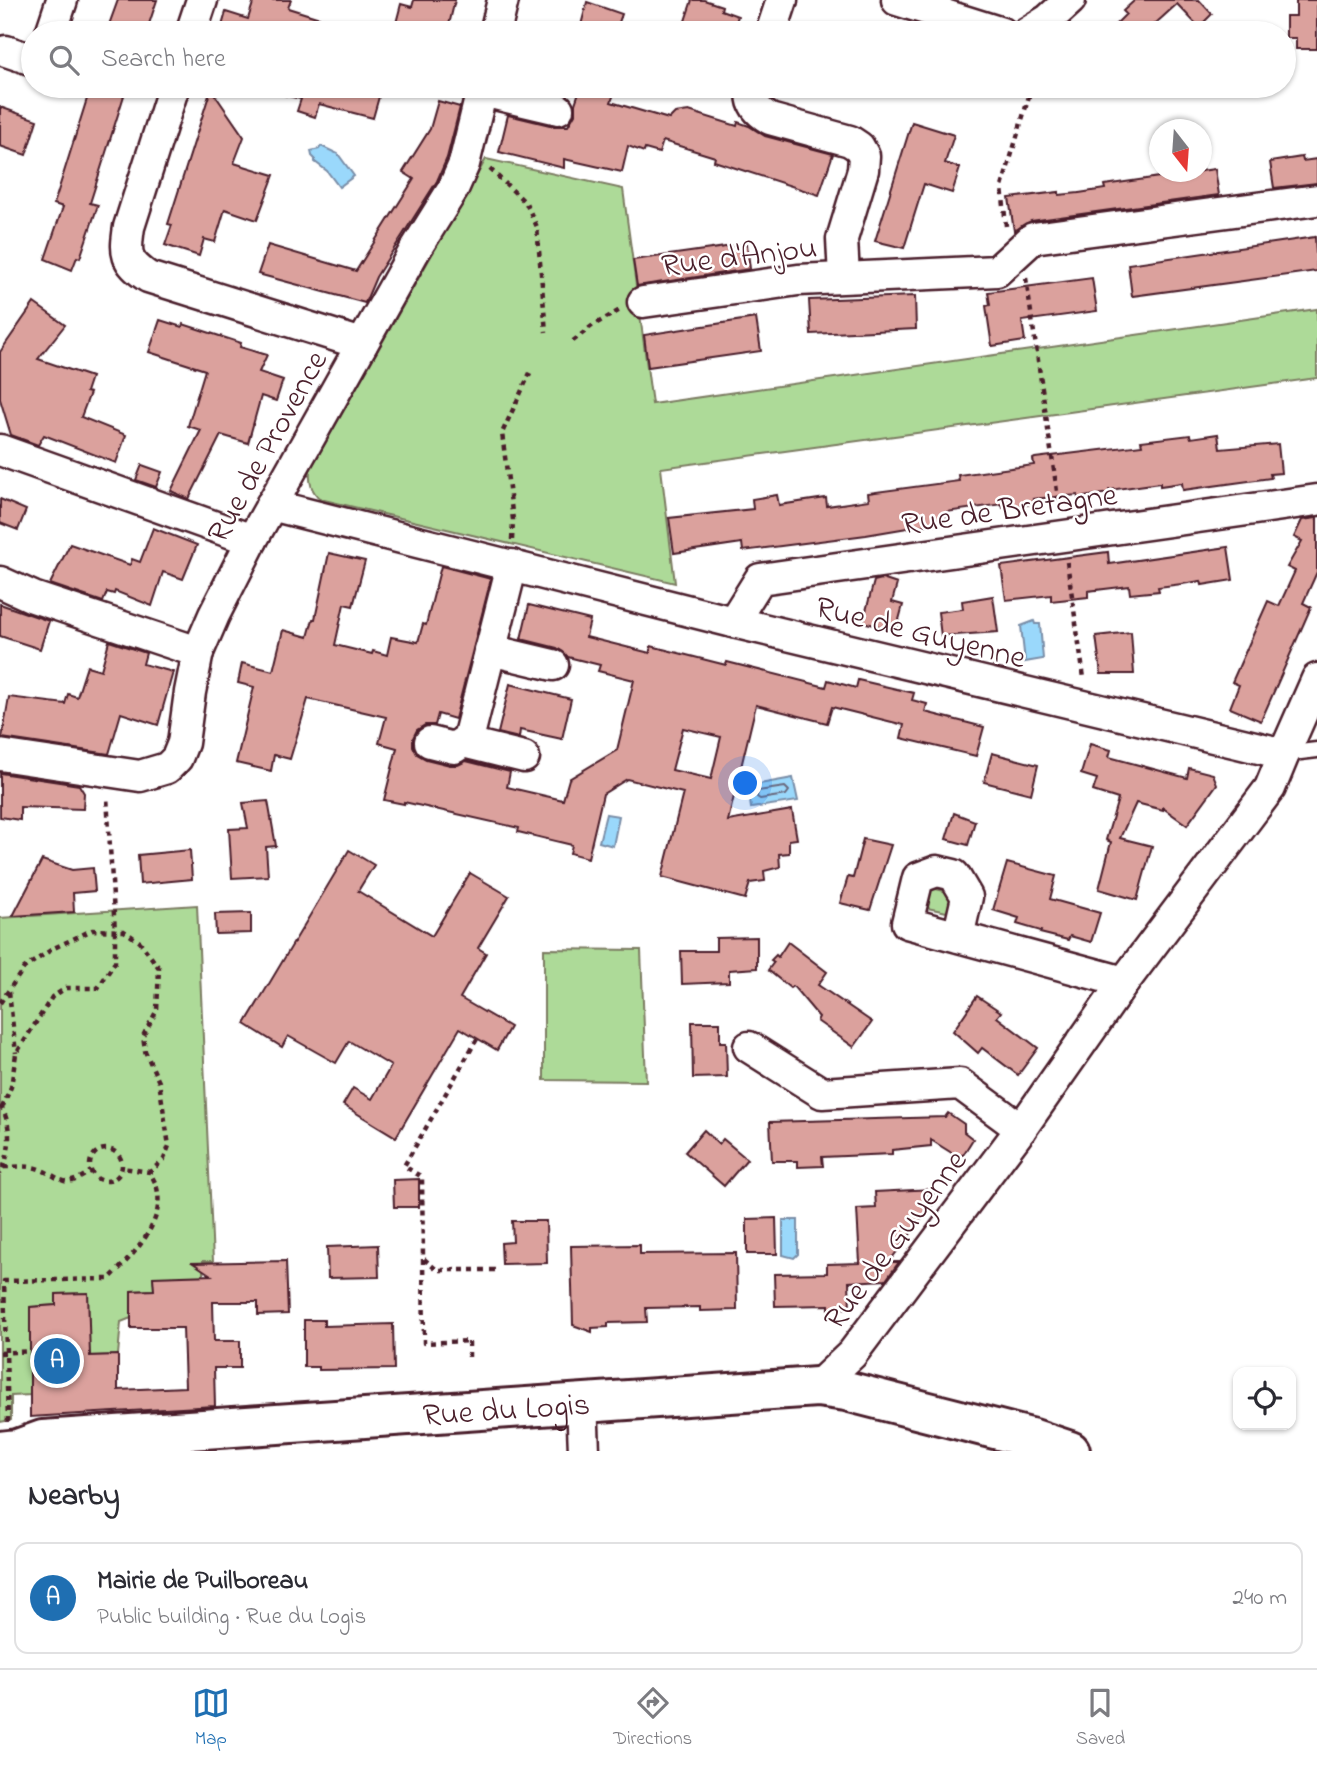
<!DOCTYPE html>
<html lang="en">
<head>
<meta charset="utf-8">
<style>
  body { margin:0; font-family:"Indie Flower",sans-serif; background:#f7f7f7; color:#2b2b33 }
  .controls { position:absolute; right:21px; bottom:21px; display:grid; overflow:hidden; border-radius:14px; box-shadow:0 2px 5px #0004 }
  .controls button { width:63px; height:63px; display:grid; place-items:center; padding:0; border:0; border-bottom:2px solid #e1e1e2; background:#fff; color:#2b2b33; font:35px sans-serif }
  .compass { position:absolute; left:1149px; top:119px; width:63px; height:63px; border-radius:50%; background:#fff; box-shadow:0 2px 5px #0004; rotate:163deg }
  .you { position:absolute; left:746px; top:784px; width:24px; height:24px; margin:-18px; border:5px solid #fff; border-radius:50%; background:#1a73e8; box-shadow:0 0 0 10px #1a73e833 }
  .badge { display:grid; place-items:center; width:46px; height:46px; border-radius:50%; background:#1f6fb2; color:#fff; font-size:23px; font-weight:700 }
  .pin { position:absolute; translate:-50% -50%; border:4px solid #fff; box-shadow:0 2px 7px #0006 }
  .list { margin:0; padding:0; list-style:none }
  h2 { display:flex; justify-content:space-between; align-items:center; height:91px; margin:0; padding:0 28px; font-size:30px }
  h2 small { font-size:23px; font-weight:400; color:#7c7c81 }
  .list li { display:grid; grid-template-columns:46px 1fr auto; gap:21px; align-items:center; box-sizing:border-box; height:112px; margin:0 14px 14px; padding:0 14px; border:2px solid #e1e1e2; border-radius:14px }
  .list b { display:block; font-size:26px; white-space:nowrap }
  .list p { margin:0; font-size:23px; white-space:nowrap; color:#7c7c81 }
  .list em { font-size:23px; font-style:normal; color:#7c7c81 }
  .icon { flex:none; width:38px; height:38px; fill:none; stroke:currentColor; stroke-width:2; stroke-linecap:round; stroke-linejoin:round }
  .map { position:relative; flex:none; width:1317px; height:1451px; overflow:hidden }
  .search { position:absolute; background:#fff; box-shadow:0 2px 5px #0004; left:21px; right:21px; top:21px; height:77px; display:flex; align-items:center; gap:18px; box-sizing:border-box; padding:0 24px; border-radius:38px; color:#7c7c81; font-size:26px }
  .sheet { height:217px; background:#fff }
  nav { display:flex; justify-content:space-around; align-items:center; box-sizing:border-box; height:98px; border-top:2px solid #e1e1e2; background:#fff; font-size:19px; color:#7c7c81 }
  nav a { display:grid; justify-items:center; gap:4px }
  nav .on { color:#1f6fb2 }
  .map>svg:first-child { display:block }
</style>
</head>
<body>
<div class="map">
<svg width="1317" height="1451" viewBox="0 0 1317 1451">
  <rect width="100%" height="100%" fill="#fff"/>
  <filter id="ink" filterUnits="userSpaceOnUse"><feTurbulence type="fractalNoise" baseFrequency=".0143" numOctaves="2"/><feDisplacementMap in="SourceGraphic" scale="14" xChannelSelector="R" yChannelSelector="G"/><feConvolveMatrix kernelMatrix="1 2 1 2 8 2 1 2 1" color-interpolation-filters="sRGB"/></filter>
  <g filter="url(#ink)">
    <g fill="#adda98" stroke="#7c7c62" stroke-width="2">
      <path d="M 486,159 L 623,189 L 652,404 L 1317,309 L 1317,378 L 661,468 L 675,583 L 320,499 C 311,490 309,483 310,470 Z"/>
      <path d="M 932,888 L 952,893 L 947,912 L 927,908 Z"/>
      <path d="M 197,905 L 213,1261 L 203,1261 L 203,1276 L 153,1278 L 154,1290 L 131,1291 L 131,1318 L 121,1322 L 118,1355 L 79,1356 L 89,1327 L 88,1293 L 56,1294 L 56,1305 L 31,1307 L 31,1395 L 11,1396 L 11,1420 L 0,1422 L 0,918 Z"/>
      <path d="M 544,949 L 641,950 L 646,1081 L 544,1080 Z"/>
    </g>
    <g fill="#9ad8fb" stroke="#7a8ea8" stroke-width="2">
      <path d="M 321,146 L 338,154 L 354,176 L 339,187 L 327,171 L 315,162 L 315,159 L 312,156 L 311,151 L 319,149 Z"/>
      <path d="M 1034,621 L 1035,624 L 1040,624 L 1043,659 L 1025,662 L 1021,626 Z"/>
      <path d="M 793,778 L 798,801 L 751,808 L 748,786 Z"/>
      <path d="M 606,814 L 619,816 L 613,846 L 599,842 Z"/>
      <path d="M 783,1220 L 798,1220 L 798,1254 L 794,1258 L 783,1255 Z"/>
    </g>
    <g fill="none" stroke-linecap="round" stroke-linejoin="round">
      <path stroke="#6a697e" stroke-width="2" d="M 785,787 L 789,791 L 786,795 L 760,799 L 757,797 L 758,791 Z"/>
    </g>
    <g fill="#dba19d" stroke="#4a1f2b" stroke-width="2" fill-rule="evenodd">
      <path d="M 118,0 L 157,0 L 146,33 L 106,33 Z"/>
      <path d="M 254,0 L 291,0 L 288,8 L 355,29 L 355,33 L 220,33 L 226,12 L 248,19 Z"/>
      <path d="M 414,0 L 455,0 L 447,33 L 417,33 L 395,27 L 401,4 L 412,7 Z"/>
      <path d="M 692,0 L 704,0 L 722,6 L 721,10 L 738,16 L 732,33 L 681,33 Z"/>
      <path d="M 1135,0 L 1199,0 L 1212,14 L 1199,27 L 1177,4 L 1145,33 L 1107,33 L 1126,14 L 1123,11 Z"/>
      <path d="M 1296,0 L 1317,0 L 1317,49 L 1296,49 L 1296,38 L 1286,38 L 1286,16 L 1296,16 Z"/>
      <path d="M 587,2 L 622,14 L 615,33 L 579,33 Z"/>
      <path d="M 91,86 L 127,86 L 90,203 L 98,205 L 80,258 L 77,257 L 72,270 L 45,259 L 63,207 L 54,204 Z"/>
      <path d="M 276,86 L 382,86 L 373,118 L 319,104 L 315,117 L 297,111 L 301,99 L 275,93 Z"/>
      <path d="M 581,86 L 617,86 L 611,102 L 669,119 L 675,113 L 689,111 L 737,126 L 738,122 L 749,126 L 765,136 L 833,154 L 819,195 L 714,161 L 715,157 L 663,141 L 659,153 L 645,149 L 644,152 L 628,146 L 622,172 L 564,159 L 564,168 L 499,152 L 508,115 L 554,126 L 568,126 L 575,114 L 575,104 Z"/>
      <path d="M 211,89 L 244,137 L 234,163 L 274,175 L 257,220 L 225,209 L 215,242 L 204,239 L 199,256 L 165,245 L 172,225 L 168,224 Z"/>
      <path d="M 438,101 L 460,107 L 447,158 L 437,181 L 376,277 L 365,303 L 258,274 L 268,245 L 356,271 L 414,179 L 403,172 L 430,129 Z"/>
      <path d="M 0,107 L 37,120 L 26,155 L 0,146 Z"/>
      <path d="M 912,122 L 954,135 L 945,163 L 960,168 L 952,193 L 924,184 L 904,248 L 875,241 Z"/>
      <path d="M 1302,157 L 1303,161 L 1317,159 L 1317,183 L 1274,188 L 1270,162 Z"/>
      <path d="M 1215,169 L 1219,195 L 1031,221 L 1014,231 L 1009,198 L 1059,192 L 1059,195 L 1079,193 L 1105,189 L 1104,185 Z"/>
      <path d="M 1315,237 L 1317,271 L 1132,296 L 1128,264 Z"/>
      <path d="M 747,244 L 750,269 L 637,286 L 633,260 Z"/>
      <path d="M 1092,278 L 1097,311 L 1022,321 L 1025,341 L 992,346 L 986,306 L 990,305 L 988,292 Z"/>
      <path d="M 915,296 L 916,329 L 811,334 L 809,300 Z"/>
      <path d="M 34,303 L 65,325 L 38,359 L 91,377 L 86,392 L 90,393 L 81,417 L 126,435 L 116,463 L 44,435 L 38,445 L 11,435 L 0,399 L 0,352 Z"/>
      <path d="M 756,318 L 761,351 L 648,367 L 644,335 Z"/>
      <path d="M 160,320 L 182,327 L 183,324 L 241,343 L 240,347 L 267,355 L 259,372 L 283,380 L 276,401 L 261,396 L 248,443 L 221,435 L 189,499 L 171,491 L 201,430 L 188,426 L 205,370 L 149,352 Z"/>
      <path d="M 1218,434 L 1220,449 L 1278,444 L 1281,473 L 1270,474 L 1271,478 L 1183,490 L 1182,483 L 1160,486 L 1160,483 L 1109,490 L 1109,493 L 1078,498 L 1078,495 L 1033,499 L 1034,504 L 1003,508 L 1002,504 L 946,512 L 947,523 L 925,525 L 866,535 L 743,551 L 742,543 L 674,553 L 669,518 L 753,509 L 752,499 L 777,495 L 779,505 L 826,498 L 827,506 L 869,500 L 868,493 L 959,481 L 958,475 L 1034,465 L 1033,459 L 1035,458 L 1142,445 L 1141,441 L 1190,435 L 1191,438 Z"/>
      <path d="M 142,465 L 162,472 L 156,487 L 136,480 Z"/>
      <path d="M 0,499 L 26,510 L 18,530 L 0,523 Z"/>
      <path d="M 1317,518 L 1317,572 L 1303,603 L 1311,607 L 1261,721 L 1230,708 L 1239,685 L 1232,682 L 1268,601 L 1279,606 L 1295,571 L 1287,567 L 1302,541 L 1294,537 L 1302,520 Z"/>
      <path d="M 153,528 L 197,545 L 183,579 L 163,572 L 152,606 L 115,591 L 114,594 L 107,592 L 103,602 L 50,584 L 70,544 L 130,565 L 132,559 L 140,562 Z"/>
      <path d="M 1228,547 L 1233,580 L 1202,585 L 1201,581 L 1182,584 L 1158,587 L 1159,591 L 1130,594 L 1129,586 L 1088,591 L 1088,597 L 1051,601 L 1051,595 L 1006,600 L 1001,566 L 1108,552 L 1109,564 Z"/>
      <path d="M 329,553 L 365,561 L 353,606 L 344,604 L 335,645 L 372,654 L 373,651 L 387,655 L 391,637 L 418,642 L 423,624 L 426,625 L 441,566 L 491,579 L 455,719 L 438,714 L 435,725 L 425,725 L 417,730 L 413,738 L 413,746 L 417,754 L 426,759 L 450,765 L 458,765 L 466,761 L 510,772 L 507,787 L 563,800 L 569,779 L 617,750 L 634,680 L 598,671 L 600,665 L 568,657 L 557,648 L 521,639 L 529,605 L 590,620 L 586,637 L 650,653 L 651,646 L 726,665 L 727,662 L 826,687 L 828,680 L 856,688 L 858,680 L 914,693 L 912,700 L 927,704 L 925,712 L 984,727 L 976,756 L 901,738 L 904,725 L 832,707 L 827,723 L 756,705 L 728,821 L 792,810 L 797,839 L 789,840 L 789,853 L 779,854 L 780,867 L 764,871 L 765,881 L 750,883 L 745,899 L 662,877 L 683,793 L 627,779 L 603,794 L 588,858 L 570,853 L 572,845 L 518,832 L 519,828 L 404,802 L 404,804 L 384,800 L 397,748 L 379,743 L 386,717 L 308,699 L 290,759 L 274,755 L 271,771 L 236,763 L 254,687 L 238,683 L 242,663 L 273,671 L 283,630 L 308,637 L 313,619 L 315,619 ZM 683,728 L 721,737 L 711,779 L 672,770 Z"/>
      <path d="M 882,579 L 897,584 L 892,602 L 903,605 L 896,631 L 863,622 L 874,581 Z"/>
      <path d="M 993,596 L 998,632 L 941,636 L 938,612 L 963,609 L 962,601 Z"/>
      <path d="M 0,604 L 49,621 L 40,649 L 0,636 Z"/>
      <path d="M 1131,632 L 1134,674 L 1101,674 L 1096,636 Z"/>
      <path d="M 109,641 L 146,653 L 143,664 L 173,672 L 158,725 L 121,713 L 109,754 L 2,738 L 9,697 L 65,704 L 68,694 L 77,697 L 87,666 L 101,670 Z"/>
      <path d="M 510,684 L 571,699 L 562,739 L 520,730 L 519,738 L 498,733 Z"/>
      <path d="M 1090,744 L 1111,750 L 1109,757 L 1187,778 L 1189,768 L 1213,774 L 1217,784 L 1187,825 L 1163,808 L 1163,810 L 1136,803 L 1120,838 L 1152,846 L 1137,900 L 1099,889 L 1111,842 L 1106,840 L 1118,799 L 1093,791 L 1097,779 L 1081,774 Z"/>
      <path d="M 992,753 L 1038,765 L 1031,794 L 984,782 Z"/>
      <path d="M 0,773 L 79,785 L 84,793 L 83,809 L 20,807 L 20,820 L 0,817 Z"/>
      <path d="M 268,801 L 276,846 L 266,847 L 268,876 L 232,878 L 229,829 L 248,828 L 243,803 Z"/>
      <path d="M 954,813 L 975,821 L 968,845 L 946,839 Z"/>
      <path d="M 863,839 L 891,845 L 870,910 L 840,903 L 848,877 L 853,878 Z"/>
      <path d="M 190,850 L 192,879 L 140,884 L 138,855 Z"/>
      <path d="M 349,850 L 374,865 L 358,891 L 432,936 L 470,873 L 509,896 L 478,948 L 486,953 L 460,998 L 510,1027 L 497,1050 L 460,1028 L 396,1137 L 343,1105 L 353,1088 L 372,1099 L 391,1066 L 349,1041 L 336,1063 L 288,1036 L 282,1047 L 245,1024 Z"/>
      <path d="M 42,860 L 72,870 L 93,868 L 95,891 L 73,893 L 74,912 L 13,916 Z"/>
      <path d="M 1007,863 L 1056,876 L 1050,899 L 1100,913 L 1091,942 L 1070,936 L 1068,940 L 1040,933 L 1041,931 L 1017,924 L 1019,918 L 993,910 Z"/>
      <path d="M 251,913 L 251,933 L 216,934 L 215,914 Z"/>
      <path d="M 757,937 L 757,968 L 729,970 L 729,982 L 682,984 L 681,951 L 716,951 L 716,938 Z"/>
      <path d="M 788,942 L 827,972 L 818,985 L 872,1022 L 854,1047 L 817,1021 L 819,1017 L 793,986 L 790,988 L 768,970 L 774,962 L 771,960 L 776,955 L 778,957 Z"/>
      <path d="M 977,996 L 1001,1012 L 997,1017 L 1038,1048 L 1018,1075 L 982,1048 L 978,1053 L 953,1031 Z"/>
      <path d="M 692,1022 L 720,1022 L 720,1042 L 726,1042 L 727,1077 L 693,1078 Z"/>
      <path d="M 948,1113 L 964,1124 L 964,1132 L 973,1139 L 963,1155 L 955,1155 L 931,1140 L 931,1146 L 892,1150 L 892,1154 L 822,1157 L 823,1166 L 798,1167 L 798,1161 L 772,1161 L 770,1122 L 945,1117 Z"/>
      <path d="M 704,1130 L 719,1144 L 723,1139 L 747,1159 L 724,1186 L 685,1152 Z"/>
      <path d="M 419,1179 L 419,1207 L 394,1207 L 393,1180 Z"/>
      <path d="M 933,1189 L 934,1203 L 889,1262 L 899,1262 L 886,1280 L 849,1282 L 850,1308 L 829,1309 L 829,1305 L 775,1306 L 774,1274 L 827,1273 L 827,1264 L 860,1263 L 857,1209 L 876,1208 L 875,1192 Z"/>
      <path d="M 776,1218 L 777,1254 L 747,1254 L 747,1219 Z"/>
      <path d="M 512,1221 L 546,1221 L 547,1263 L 502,1264 L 501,1243 L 513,1242 Z"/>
      <path d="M 378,1245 L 379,1277 L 328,1278 L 327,1247 Z"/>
      <path d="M 640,1245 L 640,1254 L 736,1253 L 737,1310 L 700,1311 L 700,1307 L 646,1308 L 647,1322 L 608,1323 L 608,1327 L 592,1328 L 592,1332 L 573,1325 L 571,1246 Z"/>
      <path d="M 286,1261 L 288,1314 L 258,1315 L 258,1302 L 213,1302 L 214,1341 L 240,1341 L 240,1368 L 214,1368 L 215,1406 L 30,1417 L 30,1307 L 56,1305 L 56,1294 L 88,1293 L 90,1356 L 118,1355 L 118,1390 L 185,1387 L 183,1328 L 131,1328 L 131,1291 L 154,1290 L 153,1277 L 211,1275 L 193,1263 Z"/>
      <path d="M 304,1320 L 324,1320 L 324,1326 L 393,1324 L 394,1369 L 319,1370 L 319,1367 L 304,1367 Z"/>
    </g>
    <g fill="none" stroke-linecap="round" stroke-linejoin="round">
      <g stroke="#4a1f2b" stroke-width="19">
        <path id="lane" d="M 1284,754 L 1317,750"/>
      </g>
      <g stroke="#4a1f2b" stroke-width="35">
        <g id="street">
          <path d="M 897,0 L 1002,33"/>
          <path d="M 51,33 L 62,0"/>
          <path d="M 191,33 L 202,0"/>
          <path d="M 495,33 L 503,0"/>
          <path d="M 771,33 L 782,0"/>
          <path d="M 1027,33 L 1048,20 L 1070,0"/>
          <path d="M 6,51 L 33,60"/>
          <path d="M 174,86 L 129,227 C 125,254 125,261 148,277 L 362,344"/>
          <path d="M 754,86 C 749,102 756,111 770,119 L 850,141 L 859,147 L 864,156 L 863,170 L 842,239 L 844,277"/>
          <path d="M 482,91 L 558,109"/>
          <path d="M 643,302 L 798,280 L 997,271 L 1033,238 L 1317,200"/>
          <path d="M 0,450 L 252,540"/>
          <path d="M 271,505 L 733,622 L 1284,754 L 1270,788 L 1124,982 L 1021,1129 L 852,1354 L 817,1387"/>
          <path d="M 0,582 L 33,597 L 198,652 L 214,615 L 252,540 L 415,250 L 453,189 L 464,164 L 483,86"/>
          <path d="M 733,622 L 760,579 L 1317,500"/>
          <path d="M 490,650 L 553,665"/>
          <path d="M 430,742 L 454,748 L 463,742 L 524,757"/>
          <path d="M 467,743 L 512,565"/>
          <path d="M 1284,754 L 1317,679"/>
          <path d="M 0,755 L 140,776 L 167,768 L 177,758 L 183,743 L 190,692 L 198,652"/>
          <path d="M 958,937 L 967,897 L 954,875 L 937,871 L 918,878 L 907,923 L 1124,982"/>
          <path d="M 749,1047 L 822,1093 L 960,1084 L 1021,1129"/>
          <path d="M 582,1401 L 584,1451"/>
        </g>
      </g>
      <g stroke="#4a1f2b" stroke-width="44">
        <g id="secondary">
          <path id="s1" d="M 0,1451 L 18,1449 L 43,1440 L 817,1387 L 846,1391 L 1034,1439 L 1070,1451"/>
        </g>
      </g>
      <g stroke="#4a1f2b" stroke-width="4.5" stroke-dasharray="5 5" stroke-linecap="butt">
        <path d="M 490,169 L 526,203 L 537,227 L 546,332"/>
        <path d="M 1006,226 L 1002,187 L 1032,86"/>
        <path d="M 1026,278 L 1060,512"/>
        <path d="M 573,341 L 592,326 L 620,310"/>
        <path d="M 512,540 L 513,520 L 502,433 L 530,373"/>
        <path d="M 1067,562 L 1084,678"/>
        <path d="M 9,992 L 16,1053"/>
        <path d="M 0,1003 L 24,968 L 54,948 L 92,930 L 124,931 L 140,942 L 159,968 L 157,1010 L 143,1036 L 145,1051 L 159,1082 L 169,1146 L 164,1159 L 150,1172"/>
        <path d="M 477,1039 L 404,1166 L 422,1177 L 423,1258 L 437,1270 L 497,1270"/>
        <path d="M 0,1106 C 13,1123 11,1155 0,1174"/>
        <path d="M 2,1108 L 11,1087 L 16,1054 L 52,997 L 66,988 L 98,988 L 115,962 L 115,932 L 107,796"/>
        <circle cx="106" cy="1165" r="16"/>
        <path d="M 4,1167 C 14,1167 29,1165 39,1169 C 64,1178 62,1191 91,1171"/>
        <path d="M 423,1259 L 424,1343 L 469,1341 L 469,1360"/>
        <path d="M 0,1353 L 31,1351"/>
        <path d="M 8,1422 L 4,1281 L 109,1279 C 131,1257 166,1223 157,1188 C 156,1183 152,1177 150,1172 L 122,1168"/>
      </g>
      <use href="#lane" stroke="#fff" stroke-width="14"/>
      <use href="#street" stroke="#fff" stroke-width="30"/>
      <use href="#secondary" stroke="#fff" stroke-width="38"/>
    </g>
  </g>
  <g text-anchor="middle" stroke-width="5" stroke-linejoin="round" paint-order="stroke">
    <g font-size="32" fill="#4a1f2b" stroke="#fff">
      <text transform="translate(739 255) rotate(-7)" y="11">Rue d'Anjou</text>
      <text transform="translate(266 446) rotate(-61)" y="11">Rue de Provence</text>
      <text transform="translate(1009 508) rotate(-8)" y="11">Rue de Bretagne</text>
      <text transform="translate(921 631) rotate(14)" y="11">Rue de Guyenne</text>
      <text transform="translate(894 1239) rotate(-53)" y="11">Rue de Guyenne</text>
      <text dy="11" stroke="none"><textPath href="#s1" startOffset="509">Rue du Logis</textPath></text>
    </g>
  </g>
</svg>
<div class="controls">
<button><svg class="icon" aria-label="locate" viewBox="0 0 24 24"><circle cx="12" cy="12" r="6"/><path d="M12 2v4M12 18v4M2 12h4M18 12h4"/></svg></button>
</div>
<svg class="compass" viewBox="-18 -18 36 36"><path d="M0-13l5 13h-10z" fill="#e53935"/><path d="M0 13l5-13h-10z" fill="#7c7c81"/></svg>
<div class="you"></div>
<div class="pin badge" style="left:57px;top:1361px">A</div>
<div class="search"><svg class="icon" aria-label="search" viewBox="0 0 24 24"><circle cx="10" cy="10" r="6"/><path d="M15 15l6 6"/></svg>Search here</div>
</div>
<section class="sheet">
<h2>Nearby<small></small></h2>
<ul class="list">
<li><span class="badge">A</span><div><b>Mairie de Puilboreau</b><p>Public building · Rue du Logis</p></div><em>240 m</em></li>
</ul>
</section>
<nav>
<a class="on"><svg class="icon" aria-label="map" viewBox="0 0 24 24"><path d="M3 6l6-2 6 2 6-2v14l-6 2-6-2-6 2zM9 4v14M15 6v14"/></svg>Map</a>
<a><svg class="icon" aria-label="directions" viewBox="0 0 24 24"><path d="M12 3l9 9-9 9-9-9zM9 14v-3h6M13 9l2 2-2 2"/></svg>Directions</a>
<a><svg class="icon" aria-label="saved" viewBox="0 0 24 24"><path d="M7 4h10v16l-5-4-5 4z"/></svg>Saved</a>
</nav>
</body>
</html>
